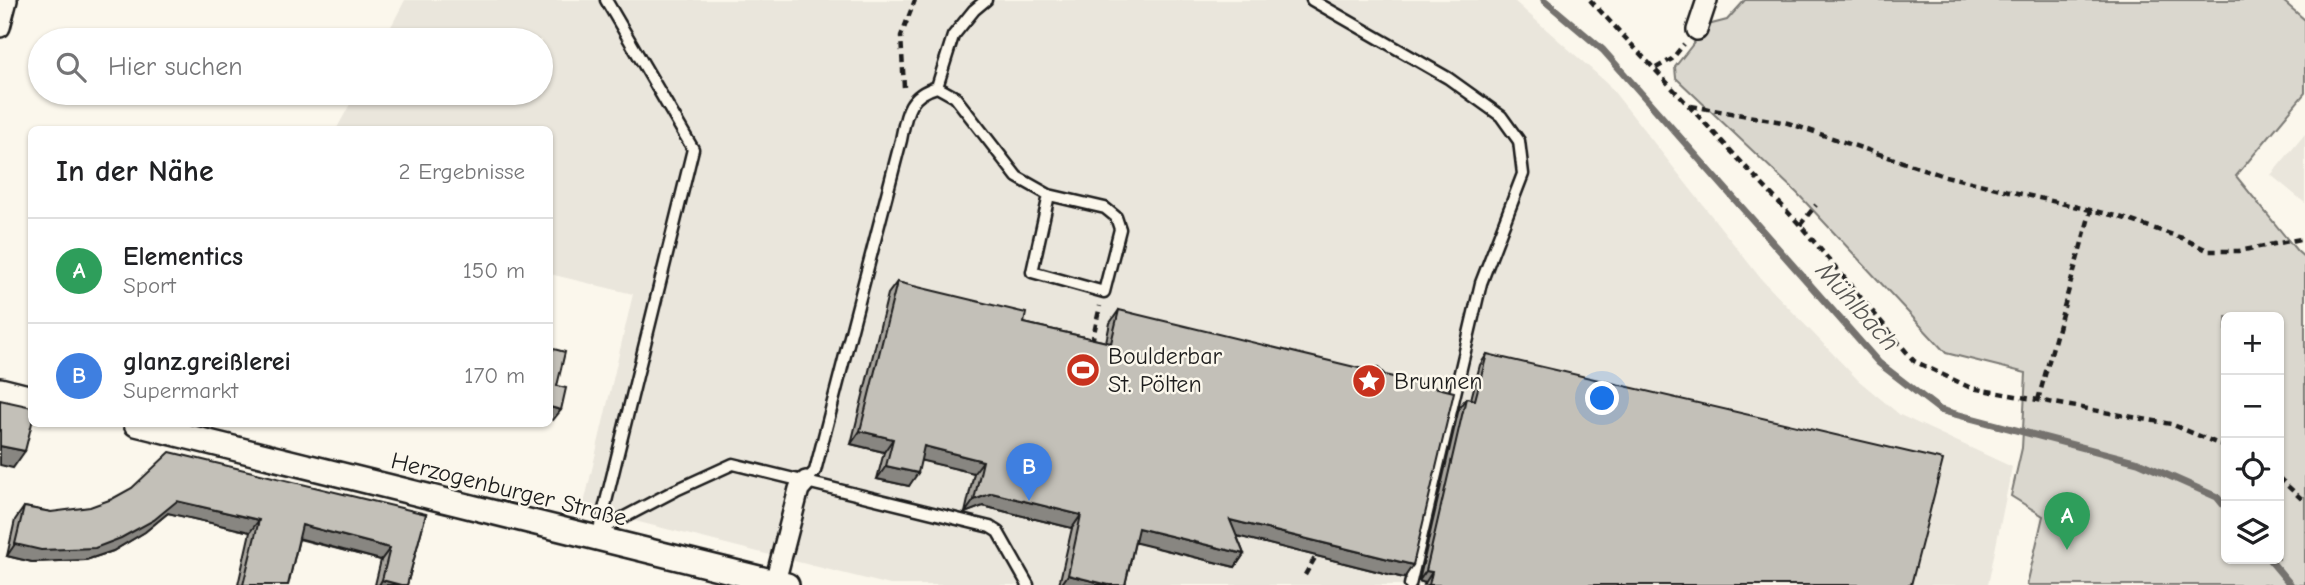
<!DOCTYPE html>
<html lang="de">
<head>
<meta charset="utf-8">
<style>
  body { margin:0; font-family:"Comic Neue",sans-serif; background:#f2f2f2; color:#202124 }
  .controls { position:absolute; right:21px; bottom:21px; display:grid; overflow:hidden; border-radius:10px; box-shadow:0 2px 5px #0004 }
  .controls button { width:63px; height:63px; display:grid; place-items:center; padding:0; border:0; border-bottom:2px solid #e0e0e0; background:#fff; color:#202124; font:35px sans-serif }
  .you { position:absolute; left:1603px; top:399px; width:24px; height:24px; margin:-18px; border:5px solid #fff; border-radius:50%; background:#1a73e8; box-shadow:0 0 0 10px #1a73e833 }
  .badge { display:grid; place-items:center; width:46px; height:46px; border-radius:50%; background:#c8321e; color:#fff; font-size:23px; font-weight:700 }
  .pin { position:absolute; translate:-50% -58px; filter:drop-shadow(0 2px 4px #0008) }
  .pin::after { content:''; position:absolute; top:37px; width:24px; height:21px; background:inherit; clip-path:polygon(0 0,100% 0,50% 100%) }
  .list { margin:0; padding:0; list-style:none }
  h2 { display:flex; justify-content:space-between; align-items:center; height:91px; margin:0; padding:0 28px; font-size:30px }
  h2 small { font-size:23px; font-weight:400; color:#757577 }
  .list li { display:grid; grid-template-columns:46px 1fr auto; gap:21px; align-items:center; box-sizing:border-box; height:105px; padding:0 28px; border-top:2px solid #e0e0e0 }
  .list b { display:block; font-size:26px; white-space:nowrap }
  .list p { margin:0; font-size:23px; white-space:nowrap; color:#757577 }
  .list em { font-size:23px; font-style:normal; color:#757577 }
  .icon { flex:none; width:38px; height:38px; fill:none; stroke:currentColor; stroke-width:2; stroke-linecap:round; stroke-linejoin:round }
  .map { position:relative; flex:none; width:2305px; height:585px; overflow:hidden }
  .search { position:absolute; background:#fff; box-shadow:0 2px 5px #0004; left:28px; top:28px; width:525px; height:77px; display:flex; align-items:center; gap:18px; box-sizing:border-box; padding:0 24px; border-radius:38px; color:#757577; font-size:26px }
  .panel { position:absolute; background:#fff; box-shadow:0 2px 5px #0004; left:28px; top:126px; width:525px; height:301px; border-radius:10px }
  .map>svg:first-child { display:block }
</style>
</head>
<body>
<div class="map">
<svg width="2305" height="585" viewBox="0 0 2305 585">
  <rect width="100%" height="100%" fill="#fbf7ec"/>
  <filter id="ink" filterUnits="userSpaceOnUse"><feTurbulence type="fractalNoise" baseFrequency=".0143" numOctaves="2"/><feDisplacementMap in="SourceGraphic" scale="14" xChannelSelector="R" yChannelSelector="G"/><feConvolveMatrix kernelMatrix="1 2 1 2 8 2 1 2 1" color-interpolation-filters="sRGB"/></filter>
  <g filter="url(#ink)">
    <g fill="#eae6dc">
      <path d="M 405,0 L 1513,0 L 1607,83 L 1762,280 L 1858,380 L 1900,415 L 2012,467 L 1988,585 L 890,585 L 583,508 L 633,294 L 550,274 L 550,130 L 336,130 L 356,93 L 541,93 L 541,40 L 384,40 Z"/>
      <path d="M 2305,134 L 2305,203 L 2271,175 Z"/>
    </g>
    <path fill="#dad7ce" stroke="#7b7a75" stroke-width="2" fill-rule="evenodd" d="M 1745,0 L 2282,0 L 2305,20 L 2305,93 L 2236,176 L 2297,251 L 2305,258 L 2305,585 L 2027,585 L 2043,516 L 2011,496 L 2022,448 L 2026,373 L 1946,353 L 1797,193 L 1676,78 L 1675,67 L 1708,25 L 1727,20 ZM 2226,317 L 2279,317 L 2279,559 L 2226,559 Z"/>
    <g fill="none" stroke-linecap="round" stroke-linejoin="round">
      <g stroke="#74726e" stroke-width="7">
        <path d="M 1544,0 L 1603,50 L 1879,363 L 1940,410 L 2138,462 L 2217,497 L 2226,508"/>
        <path d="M 2269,559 L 2291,585"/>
      </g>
      <g stroke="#1c1c1c" stroke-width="15">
        <g id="service">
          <path d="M 1312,0 L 1448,78 L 1501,116 L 1519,141 L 1523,174 L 1481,283 L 1410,585"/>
          <path d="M 937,87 L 953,36 L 974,10 L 986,0"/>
          <path d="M 806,481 L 815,471 L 901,140 C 906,114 908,95 937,87 L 955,97 L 1017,177 L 1049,195 L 1105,208 L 1116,217 L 1120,229 L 1104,292 L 1032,272 L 1049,195"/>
          <path d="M 598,531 L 676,490 L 733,464 L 990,527 L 998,532 L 1028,585"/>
          <path d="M 597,538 L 693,149 L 606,0"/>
        </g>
      </g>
      <g stroke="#1c1c1c" stroke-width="24">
        <g id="minor">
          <path d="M 0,27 L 7,0"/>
          <path d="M 1697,30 L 1707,0"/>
          <path d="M 775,582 L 799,489 L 806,481"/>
        </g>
      </g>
      <g stroke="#1c1c1c" stroke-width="28">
        <g id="tertiary">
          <path d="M 0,390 L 32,398"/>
          <path d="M 136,424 L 787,585"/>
        </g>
      </g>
      <g stroke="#1c1c1c" stroke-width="4.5" stroke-dasharray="7 5" stroke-linecap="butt">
        <path d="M 1590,0 L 1800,225 L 1914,361 L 1971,388 L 2171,424 L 2226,447"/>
        <path d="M 1656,68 L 1672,59 L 1684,44"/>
        <path d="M 904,87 L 901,36 L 915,0"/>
        <path d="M 1691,106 L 1788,123 L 1941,175 L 2120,217 L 2182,238 L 2209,251 L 2239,251 L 2305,238"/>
        <path d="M 1800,225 L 1816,205"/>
        <path d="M 1092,342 L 1100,306"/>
        <path d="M 2038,400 L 2091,210"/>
        <path d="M 2279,478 L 2305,502"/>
        <path d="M 1305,575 L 1316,556"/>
      </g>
      <use href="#service" stroke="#fbf7ec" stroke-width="10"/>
      <use href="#minor" stroke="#fbf7ec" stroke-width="19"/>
      <use href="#tertiary" stroke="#fbf7ec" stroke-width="23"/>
    </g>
    <g fill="#a8a59e" stroke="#1c1c1c" stroke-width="2">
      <path d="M 897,282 L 1024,323 L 1106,342 L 1110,323 L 1119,310 L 1404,578 L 1237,536 L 1244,554 L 1235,567 L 1135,542 L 1125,585 L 1059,585 L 1072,528 L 983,506 L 965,513 L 974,473 L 921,460 L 909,486 L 877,479 L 884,452 L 851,444 L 888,294 Z"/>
      <path d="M 1487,354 L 1911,585 L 1424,585 L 1425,583 L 1419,581 L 1459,408 L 1466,398 L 1471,399 L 1480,365 Z"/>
      <path d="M 24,507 L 51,512 L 426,514 L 407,585 L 375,585 L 381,560 L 299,539 L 288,585 L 238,585 L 250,532 L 168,513 L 145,532 L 113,551 L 86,560 L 32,562 L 7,556 L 15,520 Z"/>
    </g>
    <g fill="#888681" stroke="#1c1c1c" stroke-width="2">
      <path d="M 550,407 L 561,410 L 553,420 L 550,419 Z"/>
      <path d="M 860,431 L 893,439 L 884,452 L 851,444 Z"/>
      <path d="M 0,446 L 25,451 L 13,468 L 0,465 Z"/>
      <path d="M 924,446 L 983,461 L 974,473 L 915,459 Z"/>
      <path d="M 886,466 L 918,473 L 909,486 L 877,479 Z"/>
      <path d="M 992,493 L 1081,515 L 1072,528 L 983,506 L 965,513 L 974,500 Z"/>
      <path d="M 177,501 L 259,520 L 250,532 L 168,513 L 145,532 L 113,551 L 86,560 L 32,562 L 7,556 L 15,544 Z"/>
      <path d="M 1230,520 L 1413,565 L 1404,578 L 1221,532 Z"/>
      <path d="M 302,525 L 390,548 L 381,560 L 294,537 Z"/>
      <path d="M 1138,528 L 1244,554 L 1235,567 L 1129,541 Z"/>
      <path d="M 1426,571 L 1432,572 L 1425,583 L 1419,581 Z"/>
      <path d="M 1068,575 L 1109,585 L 1061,585 Z"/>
      <path d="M 382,580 L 401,585 L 379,585 Z"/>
    </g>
    <g fill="#c3c0b8" stroke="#1c1c1c" stroke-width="2">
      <path d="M 897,282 L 1026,313 L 1024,323 L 1111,343 L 1119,310 L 1367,370 L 1377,367 L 1385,375 L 1454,392 L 1413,565 L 1230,520 L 1244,554 L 1138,528 L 1125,585 L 1109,585 L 1068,575 L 1081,515 L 992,493 L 974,500 L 983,461 L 924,446 L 918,473 L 886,466 L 893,439 L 860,431 Z"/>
      <path d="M 550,348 L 565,352 L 557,386 L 566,388 L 561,410 L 550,407 Z"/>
      <path d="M 1487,354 L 1943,460 L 1911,585 L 1429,585 L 1432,572 L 1426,571 L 1466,398 L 1475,400 Z"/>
      <path d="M 0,400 L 32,407 L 32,423 L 25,451 L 0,446 Z"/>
      <path d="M 170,452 L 426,514 L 407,585 L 401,585 L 382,580 L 390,548 L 302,525 L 288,585 L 243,585 L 259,520 L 177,501 L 154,520 L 121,538 L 95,548 L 41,550 L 15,544 L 24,507 L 51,512 L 90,507 L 112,499 L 132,488 Z"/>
    </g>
  </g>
  <defs>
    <g id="stadium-disc" transform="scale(1.75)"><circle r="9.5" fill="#c8321e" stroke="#fbf7ec"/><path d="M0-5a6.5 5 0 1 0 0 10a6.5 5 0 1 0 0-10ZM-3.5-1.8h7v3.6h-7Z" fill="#fff"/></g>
    <g id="sight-disc" transform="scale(1.75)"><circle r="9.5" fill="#c8321e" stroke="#fbf7ec"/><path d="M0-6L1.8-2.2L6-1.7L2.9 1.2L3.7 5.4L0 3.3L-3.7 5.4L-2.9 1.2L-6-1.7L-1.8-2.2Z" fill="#fff"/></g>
  </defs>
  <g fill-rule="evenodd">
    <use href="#stadium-disc" x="1083" y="370"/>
    <use href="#sight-disc" x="1369" y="381"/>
  </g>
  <g text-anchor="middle" stroke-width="5" stroke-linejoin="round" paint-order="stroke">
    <g font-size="24" fill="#1c1c1c" stroke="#fbf7ec" text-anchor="start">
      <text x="1108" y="364">Boulderbar<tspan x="1108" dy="28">St. Pölten</tspan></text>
      <text x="1394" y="389">Brunnen</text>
    </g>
    <g font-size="24" fill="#1c1c1c" stroke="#fbf7ec">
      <text transform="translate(509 489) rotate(14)" y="8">Herzogenburger Straße</text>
    </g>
    <g font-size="26" font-style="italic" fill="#575653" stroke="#fbf7ec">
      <text transform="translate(1858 306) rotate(48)" y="9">Mühlbach</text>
    </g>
  </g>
</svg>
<div class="controls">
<button>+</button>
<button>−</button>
<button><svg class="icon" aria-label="locate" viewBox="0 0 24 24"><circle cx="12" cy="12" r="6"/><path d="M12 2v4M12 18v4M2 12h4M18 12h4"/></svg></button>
<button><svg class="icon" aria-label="layers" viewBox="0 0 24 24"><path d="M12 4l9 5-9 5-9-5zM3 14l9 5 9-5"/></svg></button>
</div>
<div class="you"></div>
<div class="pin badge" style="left:2067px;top:550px;background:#2e9e5b">A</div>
<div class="pin badge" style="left:1029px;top:501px;background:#3f7fe0">B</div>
<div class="search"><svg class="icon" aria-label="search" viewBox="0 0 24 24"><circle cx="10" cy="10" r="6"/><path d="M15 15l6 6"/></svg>Hier suchen</div>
<section class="panel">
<h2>In der Nähe<small>2 Ergebnisse</small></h2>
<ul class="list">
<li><span class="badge" style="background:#2e9e5b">A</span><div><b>Elementics</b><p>Sport</p></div><em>150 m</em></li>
<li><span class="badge" style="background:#3f7fe0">B</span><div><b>glanz.greißlerei</b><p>Supermarkt</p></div><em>170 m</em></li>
</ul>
</section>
</div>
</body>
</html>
